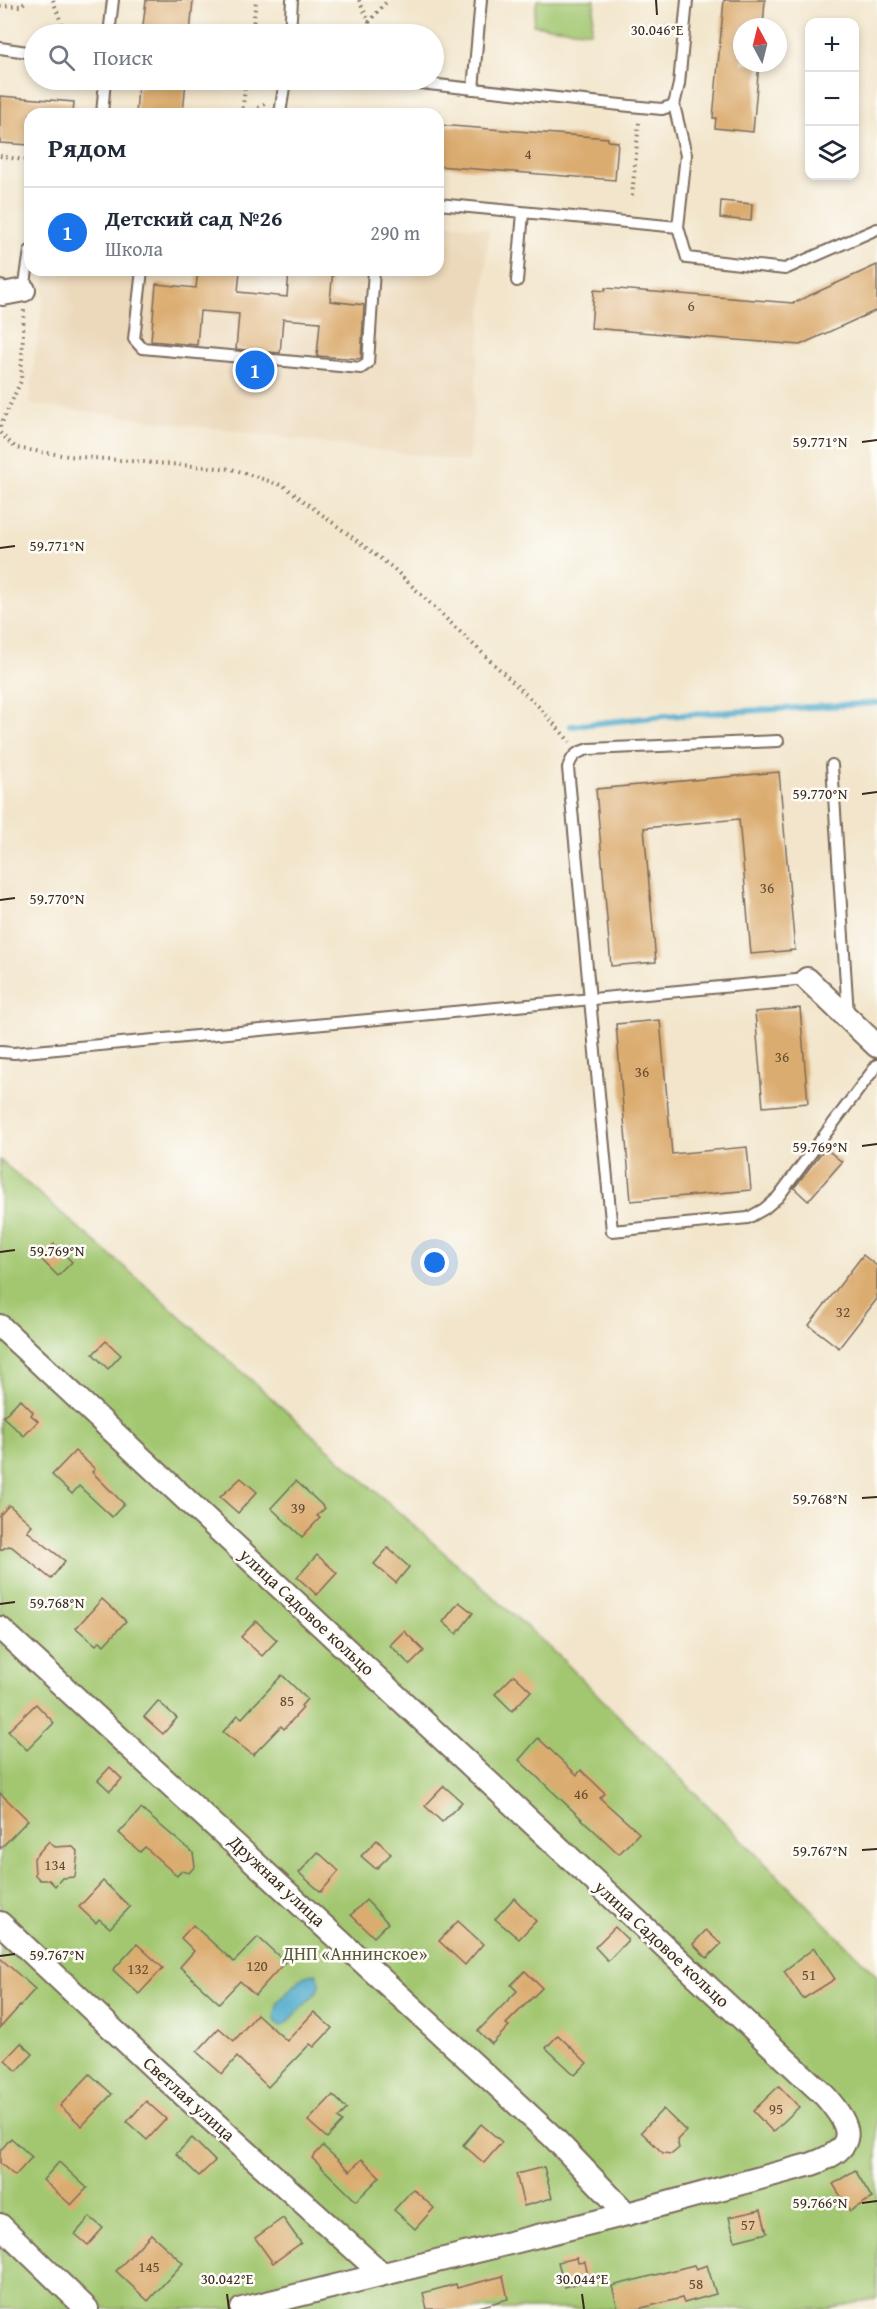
<!DOCTYPE html>
<html lang="ru">
<head>
<meta charset="utf-8">
<style>
  body { margin:0; font-family:"Gentium Book Plus",serif; background:#f6f6f7; color:#1f2937 }
  .controls { position:absolute; right:18px; top:18px; display:grid; overflow:hidden; border-radius:12px; box-shadow:0 3px 9px #0003 }
  .controls button { width:54px; height:54px; display:grid; place-items:center; padding:0; border:0; border-bottom:2px solid #e0e1e3; background:#fff; color:#1f2937; font:30px sans-serif }
  .compass { position:absolute; left:733px; top:18px; width:54px; height:54px; border-radius:50%; background:#fff; box-shadow:0 3px 9px #0003; rotate:353deg }
  .you { position:absolute; left:435px; top:1263px; width:21px; height:21px; margin:-15px; border:4px solid #fff; border-radius:50%; background:#1a73e8; box-shadow:0 0 0 9px #1a73e833 }
  .badge { display:grid; place-items:center; width:39px; height:39px; border-radius:50%; background:#1a73e8; color:#fff; font-size:20px; font-weight:700 }
  .pin { position:absolute; translate:-50% -50%; border:3px solid #fff; box-shadow:0 2px 6px #0006 }
  .list { margin:0; padding:0; list-style:none }
  h2 { display:flex; justify-content:space-between; align-items:center; height:78px; margin:0; padding:0 24px; font-size:26px }
  h2 small { font-size:20px; font-weight:400; color:#747a83 }
  .list li { display:grid; grid-template-columns:39px 1fr auto; gap:18px; align-items:center; box-sizing:border-box; height:90px; padding:0 24px; border-top:2px solid #e0e1e3 }
  .list b { display:block; font-size:22px; white-space:nowrap }
  .list p { margin:0; font-size:20px; white-space:nowrap; color:#747a83 }
  .list em { font-size:20px; font-style:normal; color:#747a83 }
  .icon { flex:none; width:33px; height:33px; fill:none; stroke:currentColor; stroke-width:2; stroke-linecap:round; stroke-linejoin:round }
  .map { position:relative; flex:none; width:877px; height:2309px; overflow:hidden }
  .search { position:absolute; background:#fff; box-shadow:0 3px 9px #0003; left:24px; top:24px; width:420px; height:66px; display:flex; align-items:center; gap:15px; box-sizing:border-box; padding:0 21px; border-radius:33px; color:#747a83; font-size:22px }
  .panel { position:absolute; background:#fff; box-shadow:0 3px 9px #0003; left:24px; top:108px; width:420px; height:168px; border-radius:18px }
  .map>svg:first-child { display:block }
</style>
</head>
<body>
<div class="map">
<svg width="877" height="2309" viewBox="0 0 877 2309">
  <rect width="100%" height="100%" fill="#fdfcf7"/>
  <filter id="ink" filterUnits="userSpaceOnUse"><feTurbulence type="fractalNoise" baseFrequency=".0167" numOctaves="2"/><feDisplacementMap in="SourceGraphic" scale="12" xChannelSelector="R" yChannelSelector="G"/><feConvolveMatrix kernelMatrix="1 2 1 2 8 2 1 2 1" color-interpolation-filters="sRGB"/></filter>
  <filter id="wash" filterUnits="userSpaceOnUse"><feTurbulence type="fractalNoise" baseFrequency=".008" numOctaves="4" result="noise"/><feDisplacementMap in="SourceGraphic" scale="24" xChannelSelector="R" yChannelSelector="G"/><feGaussianBlur stdDeviation="1.35" result="paint"/><feColorMatrix in="noise" values="0 0 0 0 0 0 0 0 0 0 0 0 0 0 0 0 0 1.4 0 .05"/><feComposite in="paint" operator="in"/></filter>
  <g filter="url(#wash)">
    <rect width="100%" height="100%" fill="#f2e5cb"/>
    <path fill="#ecd8ba" d="M 438,223 L 489,229 L 469,462 L 29,404 L 47,270 L 438,270 Z"/>
    <g fill="#a3c771" stroke="#6f7848" stroke-width="1.5">
      <path d="M 537,0 L 595,0 L 591,32 L 533,25 Z"/>
      <path d="M 0,1160 L 144,1284 L 558,1655 L 877,1976 L 877,2298 L 829,2309 L 0,2309 Z"/>
    </g>
    <path fill="#4daacb" stroke="#446a74" stroke-width="1.5" d="M 316,1973 C 326,1989 311,1998 301,2008 C 294,2015 290,2023 280,2027 L 274,2018 L 278,2002 L 303,1977 Z"/>
    <g fill="none" stroke-linecap="round" stroke-linejoin="round">
      <path stroke="#4daacb" stroke-width="6" d="M 571,726 L 664,716 L 877,703"/>
    </g>
    <g id="blocks">
      <g fill="#dbac6f">
        <path d="M 146,0 L 193,0 L 190,34 L 142,34 Z"/>
        <path d="M 724,0 L 765,0 L 763,27 L 742,27 L 742,63 L 759,63 L 753,132 L 715,128 L 716,118 L 713,118 Z"/>
        <path d="M 144,80 L 186,80 L 183,114 L 136,114 L 138,86 L 144,87 Z"/>
        <path d="M 0,96 L 74,102 L 73,114 L 30,114 L 30,145 L 0,143 Z"/>
        <path d="M 438,125 L 608,138 L 608,141 L 618,142 L 615,180 L 438,166 Z"/>
        <path d="M 721,201 L 752,204 L 751,221 L 720,218 Z"/>
        <path d="M 877,265 L 877,310 L 800,345 L 591,328 L 594,290 L 605,291 L 605,288 L 793,303 Z"/>
        <path d="M 198,270 L 240,270 L 238,292 L 287,297 L 289,270 L 333,270 L 330,301 L 364,305 L 361,359 L 317,356 L 320,322 L 283,319 L 280,353 L 236,349 L 239,314 L 200,311 L 197,345 L 151,341 L 156,284 L 196,288 Z"/>
        <path d="M 779,772 L 795,950 L 751,954 L 739,819 L 644,828 L 656,962 L 611,966 L 596,789 Z"/>
        <path d="M 800,1008 L 808,1103 L 763,1107 L 755,1012 Z"/>
        <path d="M 660,1020 L 672,1154 L 747,1147 L 751,1190 L 631,1201 L 616,1024 Z"/>
        <path d="M 825,1148 L 842,1162 L 808,1201 L 794,1188 Z"/>
        <path d="M 54,1244 L 72,1262 L 58,1276 L 40,1258 Z"/>
        <path d="M 863,1255 L 877,1266 L 877,1299 L 839,1348 L 809,1325 Z"/>
        <path d="M 106,1341 L 121,1355 L 108,1369 L 93,1354 Z"/>
        <path d="M 20,1399 L 33,1412 L 31,1415 L 38,1421 L 24,1436 L 3,1417 Z"/>
        <path d="M 75,1451 L 95,1469 L 92,1472 L 124,1504 L 112,1517 L 79,1486 L 72,1494 L 52,1475 Z"/>
        <path d="M 241,1478 L 257,1492 L 238,1513 L 220,1497 Z"/>
        <path d="M 296,1481 L 325,1508 L 317,1516 L 320,1518 L 302,1537 L 271,1508 Z"/>
        <path d="M 9,1505 L 32,1525 L 27,1531 L 65,1561 L 51,1579 L 12,1547 L 9,1546 L 0,1550 L 0,1515 Z"/>
        <path d="M 388,1548 L 409,1567 L 396,1583 L 374,1564 Z"/>
        <path d="M 317,1555 L 337,1573 L 317,1595 L 297,1577 Z"/>
        <path d="M 102,1599 L 126,1621 L 104,1645 L 100,1641 L 96,1645 L 76,1628 Z"/>
        <path d="M 459,1602 L 473,1613 L 457,1634 L 443,1622 Z"/>
        <path d="M 256,1621 L 277,1640 L 262,1656 L 241,1637 Z"/>
        <path d="M 404,1631 L 424,1651 L 410,1665 L 390,1645 Z"/>
        <path d="M 282,1675 L 307,1699 L 301,1706 L 303,1708 L 284,1729 L 281,1726 L 253,1755 L 223,1732 L 238,1715 L 242,1718 Z"/>
        <path d="M 514,1675 L 531,1691 L 512,1711 L 495,1694 Z"/>
        <path d="M 158,1701 L 177,1718 L 163,1734 L 144,1717 Z"/>
        <path d="M 36,1704 L 54,1723 L 27,1750 L 8,1731 Z"/>
        <path d="M 538,1738 L 577,1775 L 581,1770 L 605,1793 L 600,1798 L 639,1833 L 619,1854 L 519,1760 Z"/>
        <path d="M 110,1767 L 122,1779 L 110,1791 L 98,1780 Z"/>
        <path d="M 444,1786 L 462,1802 L 442,1822 L 425,1806 Z"/>
        <path d="M 0,1793 L 28,1820 L 0,1849 Z"/>
        <path d="M 141,1809 L 193,1853 L 195,1866 L 189,1873 L 181,1871 L 177,1876 L 145,1847 L 140,1852 L 119,1833 Z"/>
        <path d="M 377,1840 L 391,1854 L 376,1869 L 361,1856 Z"/>
        <path d="M 49,1841 L 55,1847 L 72,1846 L 78,1852 L 75,1877 L 62,1878 L 55,1886 L 49,1880 L 40,1880 L 35,1875 L 34,1858 Z"/>
        <path d="M 318,1852 L 339,1871 L 321,1892 L 299,1873 Z"/>
        <path d="M 103,1881 L 130,1907 L 110,1928 L 99,1919 L 96,1923 L 79,1907 Z"/>
        <path d="M 514,1898 L 536,1921 L 519,1939 L 495,1919 Z"/>
        <path d="M 366,1900 L 388,1923 L 374,1937 L 351,1915 Z"/>
        <path d="M 458,1921 L 483,1944 L 465,1965 L 439,1941 Z"/>
        <path d="M 193,1925 L 234,1962 L 258,1937 L 285,1962 L 255,1995 L 240,1981 L 219,2003 L 180,1967 L 194,1951 L 181,1938 Z"/>
        <path d="M 615,1927 L 628,1940 L 608,1961 L 595,1947 Z"/>
        <path d="M 706,1930 L 721,1944 L 707,1958 L 693,1944 Z"/>
        <path d="M 137,1944 L 163,1968 L 139,1994 L 113,1970 Z"/>
        <path d="M 814,1948 L 835,1979 L 803,1999 L 784,1971 Z"/>
        <path d="M 0,1958 L 35,1989 L 0,2028 Z"/>
        <path d="M 525,1971 L 542,1988 L 506,2024 L 509,2026 L 492,2044 L 478,2031 L 517,1991 L 511,1985 Z"/>
        <path d="M 314,2012 L 332,2028 L 314,2047 L 310,2044 L 268,2087 L 237,2057 L 222,2074 L 197,2052 L 219,2028 L 234,2041 L 257,2014 L 287,2041 Z"/>
        <path d="M 558,2035 L 587,2063 L 575,2075 L 546,2048 Z"/>
        <path d="M 21,2043 L 33,2054 L 17,2071 L 5,2060 Z"/>
        <path d="M 90,2074 L 112,2094 L 82,2126 L 60,2106 Z"/>
        <path d="M 779,2086 L 799,2107 L 773,2132 L 753,2111 Z"/>
        <path d="M 333,2095 L 347,2109 L 338,2118 L 342,2122 L 327,2138 L 308,2121 Z"/>
        <path d="M 146,2101 L 166,2119 L 147,2140 L 127,2122 Z"/>
        <path d="M 663,2109 L 686,2131 L 677,2140 L 679,2148 L 672,2154 L 663,2153 L 641,2132 Z"/>
        <path d="M 481,2124 L 502,2142 L 484,2163 L 463,2145 Z"/>
        <path d="M 11,2138 L 32,2157 L 15,2176 L 0,2163 L 0,2151 Z"/>
        <path d="M 192,2138 L 215,2161 L 199,2176 L 176,2154 Z"/>
        <path d="M 323,2146 L 350,2171 L 362,2159 L 380,2177 L 356,2201 L 312,2158 Z"/>
        <path d="M 59,2162 L 87,2188 L 71,2205 L 43,2180 Z"/>
        <path d="M 544,2167 L 552,2198 L 524,2206 L 516,2174 Z"/>
        <path d="M 855,2170 L 872,2198 L 850,2211 L 833,2184 Z"/>
        <path d="M 413,2189 L 434,2208 L 415,2229 L 394,2210 Z"/>
        <path d="M 761,2210 L 767,2233 L 735,2241 L 729,2217 Z"/>
        <path d="M 90,2217 L 103,2228 L 88,2245 L 75,2234 Z"/>
        <path d="M 283,2218 L 301,2243 L 273,2263 L 255,2238 Z"/>
        <path d="M 151,2234 L 183,2263 L 148,2301 L 116,2271 Z"/>
        <path d="M 577,2258 L 578,2263 L 585,2262 L 589,2280 L 565,2287 L 558,2262 Z"/>
        <path d="M 694,2265 L 696,2269 L 707,2265 L 716,2294 L 684,2303 L 682,2298 L 638,2309 L 618,2309 L 612,2286 Z"/>
        <path d="M 503,2276 L 508,2299 L 472,2309 L 427,2309 L 423,2293 L 456,2284 L 457,2288 Z"/>
      </g>
    </g>
  </g>
  <g filter="url(#ink)">
    <use href="#blocks" fill-opacity="0" stroke="#7b6b5b" stroke-width="1.5"/>
    <g fill="none" stroke-linecap="round" stroke-linejoin="round">
      <g stroke="#7b6b5b" stroke-width="14">
        <g id="lane">
          <path d="M 109,34 L 113,0"/>
          <path d="M 290,34 L 292,0"/>
          <path d="M 0,48 L 34,53"/>
          <path d="M 392,80 L 630,106 L 662,109 L 674,105"/>
          <path d="M 473,89 L 481,0"/>
          <path d="M 102,114 L 105,80"/>
          <path d="M 280,114 L 285,80"/>
          <path d="M 438,204 L 678,227 L 686,155 L 674,105 L 679,84 L 687,0"/>
          <path d="M 678,227 L 687,258 L 785,269 L 877,229"/>
          <path d="M 142,270 L 134,339 L 142,348 L 361,368 L 368,363 L 374,270"/>
          <path d="M 517,281 L 523,213"/>
          <path d="M 24,290 L 30,251"/>
          <path d="M 778,741 L 589,749 C 577,752 572,755 568,768 L 612,1231 L 748,1218 L 764,1209 L 778,1197 L 877,1065"/>
          <path d="M 832,765 L 848,1015"/>
          <path d="M 0,1052 L 14,1053 L 807,979"/>
        </g>
      </g>
      <g stroke="#7b6b5b" stroke-width="26">
        <g id="street">
          <path d="M 0,292 L 3,294 L 24,290"/>
          <path d="M 807,979 L 877,1046"/>
          <path d="M 0,1326 L 825,2096 C 853,2128 859,2147 812,2164 L 627,2214 L 242,2309"/>
          <path d="M 0,1628 L 553,2137 L 627,2214"/>
          <path d="M 0,1923 L 155,2069 L 381,2273"/>
          <path d="M 0,2225 L 87,2309"/>
        </g>
      </g>
      <g stroke="#7b6b5b" stroke-width="4" stroke-dasharray="1.5 4.5" stroke-linecap="butt">
        <path d="M 53,0 L 65,34"/>
        <path d="M 359,0 L 369,22 L 368,34"/>
        <path d="M 0,6 L 21,6 L 27,0"/>
        <path d="M 369,22 L 388,0"/>
        <path d="M 252,34 L 256,0"/>
        <path d="M 242,114 L 246,80"/>
        <path d="M 248,114 L 268,102"/>
        <path d="M 0,156 L 30,161"/>
        <path d="M 632,196 L 639,122"/>
        <path d="M 0,427 L 21,381 L 24,309"/>
        <path d="M 0,433 L 16,448 L 68,456 L 232,469 L 284,486 L 393,568 L 538,706 L 570,742"/>
      </g>
      <use href="#lane" stroke="#fff" stroke-width="10"/>
      <use href="#street" stroke="#fff" stroke-width="22"/>
    </g>
  </g>
  <path fill="none" stroke="#3b2a1e" stroke-width="2" d="M 656,0 L 657,15M 862,442 L 877,440M 0,548 L 15,546M 862,794 L 877,792M 0,900 L 15,898M 862,1146 L 877,1144M 0,1252 L 15,1250M 862,1498 L 877,1497M 0,1604 L 15,1602M 862,1850 L 877,1849M 0,1956 L 15,1954M 862,2203 L 877,2201M 227,2294 L 229,2309M 582,2294 L 584,2309"/>
  <g text-anchor="middle" stroke-width="5" stroke-linejoin="round" paint-order="stroke">
    <g font-size="15" fill="#634a32">
      <text x="528" y="159">4</text>
      <text x="691" y="311">6</text>
      <text x="767" y="893">36</text>
      <text x="782" y="1062">36</text>
      <text x="642" y="1077">36</text>
      <text x="843" y="1317">32</text>
      <text x="298" y="1513">39</text>
      <text x="287" y="1706">85</text>
      <text x="581" y="1799">46</text>
      <text x="55" y="1870">134</text>
      <text x="257" y="1971">120</text>
      <text x="138" y="1974">132</text>
      <text x="809" y="1980">51</text>
      <text x="776" y="2114">95</text>
      <text x="748" y="2230">57</text>
      <text x="149" y="2272">145</text>
      <text x="696" y="2289">58</text>
    </g>
    <g font-size="18" fill="#3b2a1e" stroke="#fdfcf7">
      <text transform="translate(307 1612) rotate(43)" y="6">улица Садовое кольцо</text>
      <text transform="translate(277 1881) rotate(43)" y="6">Дружная улица</text>
      <text transform="translate(662 1944) rotate(43)" y="6">улица Садовое кольцо</text>
      <text transform="translate(189 2099) rotate(42)" y="6">Светлая улица</text>
    </g>
    <g font-size="18" fill="#5a5937" stroke="#fdfcf7">
      <text x="355" y="1960">ДНП «Аннинское»</text>
    </g>
  </g>
  <g font-size="15" text-anchor="middle" fill="#3b2a1e" stroke="#fdfcf7" stroke-width="5" stroke-linejoin="round" paint-order="stroke">
    <text x="657" y="35">30.046°E</text>
    <text x="820" y="447">59.771°N</text>
    <text x="57" y="551">59.771°N</text>
    <text x="820" y="799">59.770°N</text>
    <text x="57" y="904">59.770°N</text>
    <text x="820" y="1152">59.769°N</text>
    <text x="57" y="1256">59.769°N</text>
    <text x="820" y="1504">59.768°N</text>
    <text x="57" y="1608">59.768°N</text>
    <text x="820" y="1856">59.767°N</text>
    <text x="57" y="1960">59.767°N</text>
    <text x="820" y="2208">59.766°N</text>
    <text x="227" y="2284">30.042°E</text>
    <text x="582" y="2284">30.044°E</text>
  </g>
</svg>
<div class="controls">
<button>+</button>
<button>−</button>
<button><svg class="icon" aria-label="layers" viewBox="0 0 24 24"><path d="M12 4l9 5-9 5-9-5zM3 14l9 5 9-5"/></svg></button>
</div>
<svg class="compass" viewBox="-18 -18 36 36"><path d="M0-13l5 13h-10z" fill="#e53935"/><path d="M0 13l5-13h-10z" fill="#747a83"/></svg>
<div class="you"></div>
<div class="pin badge" style="left:255px;top:370px">1</div>
<div class="search"><svg class="icon" aria-label="search" viewBox="0 0 24 24"><circle cx="10" cy="10" r="6"/><path d="M15 15l6 6"/></svg>Поиск</div>
<section class="panel">
<h2>Рядом<small></small></h2>
<ul class="list">
<li><span class="badge">1</span><div><b>Детский сад №26</b><p>Школа</p></div><em>290 m</em></li>
</ul>
</section>
</div>
</body>
</html>
